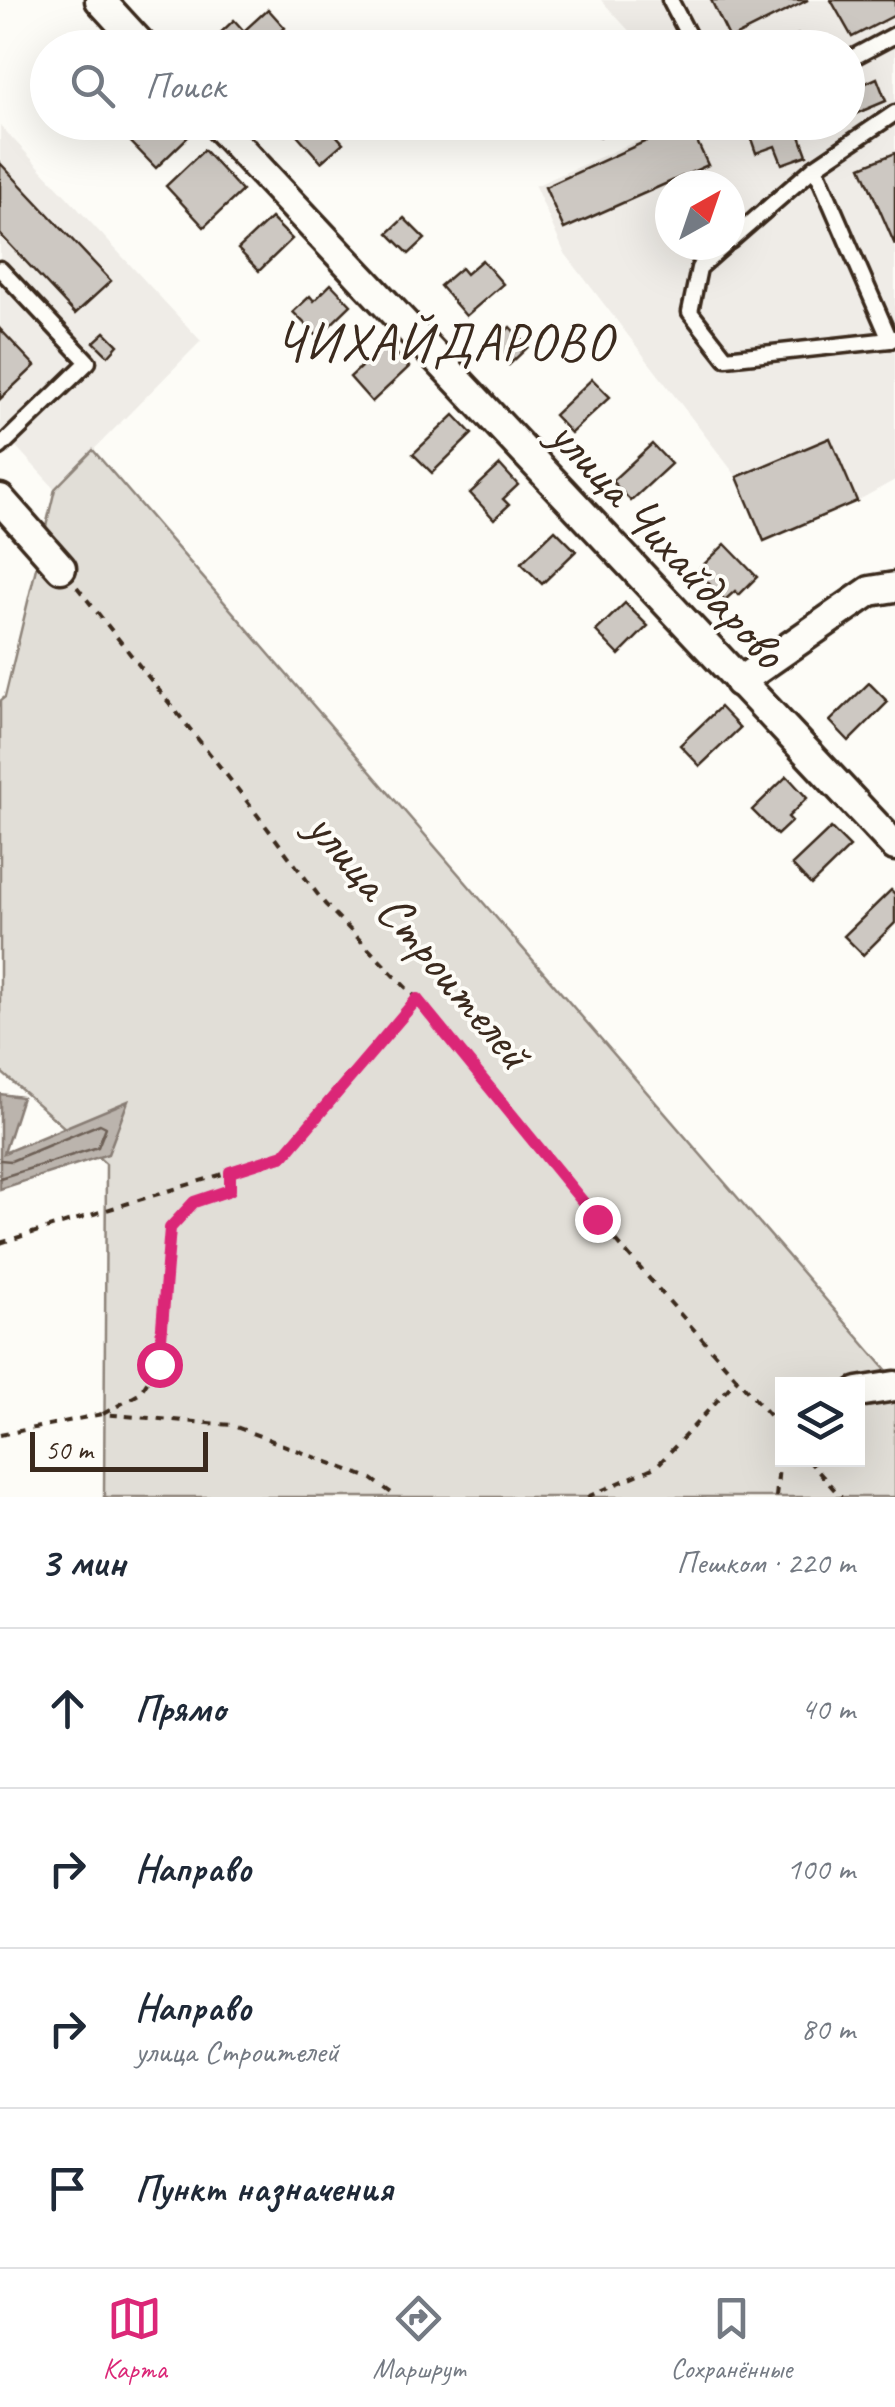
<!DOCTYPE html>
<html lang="ru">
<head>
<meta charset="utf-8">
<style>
  body { margin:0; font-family:Caveat,sans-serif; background:#f6f6f7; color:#1f2937 }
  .controls { position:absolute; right:30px; bottom:30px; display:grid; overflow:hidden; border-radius:0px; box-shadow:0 10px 40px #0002 }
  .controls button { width:90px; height:90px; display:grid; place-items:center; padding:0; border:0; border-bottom:2px solid #e0e1e3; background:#fff; color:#1f2937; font:50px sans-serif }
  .compass { position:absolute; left:655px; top:170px; width:90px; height:90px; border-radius:50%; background:#fff; box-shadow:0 10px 40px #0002; rotate:40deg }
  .scale { position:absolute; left:30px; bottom:25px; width:178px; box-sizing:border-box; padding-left:10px; border:5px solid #3b2a1e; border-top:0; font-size:28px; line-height:35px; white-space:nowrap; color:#3b2a1e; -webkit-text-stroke:8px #fdfcf7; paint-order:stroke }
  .stop { position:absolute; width:30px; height:30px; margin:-22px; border:8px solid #db2777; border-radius:50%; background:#fff }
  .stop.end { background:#db2777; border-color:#fff; box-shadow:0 2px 10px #0008 }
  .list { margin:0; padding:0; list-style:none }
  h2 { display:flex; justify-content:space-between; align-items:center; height:130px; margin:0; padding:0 40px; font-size:42px }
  h2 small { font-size:32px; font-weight:400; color:#747a83 }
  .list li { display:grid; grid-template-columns:65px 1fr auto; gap:30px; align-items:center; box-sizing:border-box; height:160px; padding:0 40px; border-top:2px solid #e0e1e3 }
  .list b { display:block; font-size:38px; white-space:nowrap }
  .list p { margin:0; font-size:32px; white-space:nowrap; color:#747a83 }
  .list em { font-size:32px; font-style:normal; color:#747a83 }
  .icon { flex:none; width:55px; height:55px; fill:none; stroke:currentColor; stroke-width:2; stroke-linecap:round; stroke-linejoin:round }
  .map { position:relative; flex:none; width:895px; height:1497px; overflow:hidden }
  .search { position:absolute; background:#fff; box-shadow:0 10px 40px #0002; left:30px; right:30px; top:30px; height:110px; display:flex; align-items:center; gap:25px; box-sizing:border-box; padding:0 35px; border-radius:55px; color:#747a83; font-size:38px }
  .sheet { height:770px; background:#fff }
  nav { display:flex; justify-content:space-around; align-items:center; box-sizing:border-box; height:140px; border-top:2px solid #e0e1e3; background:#fff; font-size:28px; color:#747a83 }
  nav a { display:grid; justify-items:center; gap:5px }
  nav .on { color:#db2777 }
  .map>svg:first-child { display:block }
</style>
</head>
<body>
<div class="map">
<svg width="895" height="1497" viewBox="0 0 895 1497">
  <rect width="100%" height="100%" fill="#fdfcf7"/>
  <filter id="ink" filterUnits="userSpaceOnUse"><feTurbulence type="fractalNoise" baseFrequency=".01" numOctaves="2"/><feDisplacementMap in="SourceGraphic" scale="20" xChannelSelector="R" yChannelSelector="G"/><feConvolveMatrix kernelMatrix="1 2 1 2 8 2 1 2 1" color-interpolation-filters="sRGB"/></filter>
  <g filter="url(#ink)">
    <g fill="#efece7" fill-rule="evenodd">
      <path d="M 601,0 L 895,0 L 895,480 L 857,501 L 764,541 L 737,477 L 564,252 L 535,186 L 677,123 L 848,122 L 848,48 L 644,47 ZM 670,185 L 730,185 L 730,245 L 670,245 Z"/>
      <path d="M 0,125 L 201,341 L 55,489 L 0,429 Z"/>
    </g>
    <path fill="#e1ded7" stroke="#8e847a" stroke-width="2.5" fill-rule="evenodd" d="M 93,450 L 895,1380 L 895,1497 L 104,1497 L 106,1164 L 0,1071 L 0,701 L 5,697 L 55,489 ZM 782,1384 L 858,1384 L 858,1460 L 782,1460 Z"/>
    <path fill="#bbb4ad" stroke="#887d74" stroke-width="2.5" d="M 0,1094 L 22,1097 L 4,1153 L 128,1101 L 108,1154 L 0,1189 Z"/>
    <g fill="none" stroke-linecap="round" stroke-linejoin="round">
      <path stroke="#6e6157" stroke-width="2.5" d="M 0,1160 L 11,1161 L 100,1124 L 106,1127 L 98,1147 L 0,1178"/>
    </g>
    <g fill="#cdc8c2" stroke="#3b2a1e" stroke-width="2.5">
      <path d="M 711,0 L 808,0 L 730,39 Z"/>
      <path d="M 831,0 L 895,0 L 895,15 L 852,37 Z"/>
      <path d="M 268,9 L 285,28 L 263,48 L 219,48 L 213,40 L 234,20 L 244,31 Z"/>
      <path d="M 877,78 L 886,101 L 848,117 L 848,91 Z"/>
      <path d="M 143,122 L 178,122 L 190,135 L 156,168 L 127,138 Z"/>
      <path d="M 286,122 L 339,122 L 344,128 L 336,135 L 343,143 L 321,162 Z"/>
      <path d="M 585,122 L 614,122 L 600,137 Z"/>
      <path d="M 688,122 L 708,165 L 564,229 L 545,187 Z"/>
      <path d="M 769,122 L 795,122 L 807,155 L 782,164 L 775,146 L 756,153 L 748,130 Z"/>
      <path d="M 204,150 L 242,191 L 204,227 L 166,186 Z"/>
      <path d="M 895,153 L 895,245 L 861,167 Z"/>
      <path d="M 0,163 L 111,281 L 75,314 L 0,234 Z"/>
      <path d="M 271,218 L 292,239 L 259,271 L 238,249 Z"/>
      <path d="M 404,218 L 425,239 L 409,254 L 388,233 Z"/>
      <path d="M 482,260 L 503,284 L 466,316 L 440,286 L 461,268 L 466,274 Z"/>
      <path d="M 331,284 L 351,305 L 318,337 L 293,312 L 310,296 L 314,301 Z"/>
      <path d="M 510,327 L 528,347 L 509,365 L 491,345 Z"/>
      <path d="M 0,329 L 35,366 L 0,399 Z"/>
      <path d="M 105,332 L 118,345 L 108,356 L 94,342 Z"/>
      <path d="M 387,343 L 409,367 L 372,402 L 350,377 Z"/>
      <path d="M 592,379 L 610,397 L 571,433 L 554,415 Z"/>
      <path d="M 454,415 L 472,434 L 432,473 L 413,454 Z"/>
      <path d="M 830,438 L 857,501 L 764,541 L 737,477 Z"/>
      <path d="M 652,444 L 671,464 L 631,501 L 612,481 Z"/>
      <path d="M 500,465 L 518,485 L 503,499 L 509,505 L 494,519 L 470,493 Z"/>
      <path d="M 555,530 L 576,551 L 542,584 L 521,563 Z"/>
      <path d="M 725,544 L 757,577 L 739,595 L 735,591 L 725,600 L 697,571 Z"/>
      <path d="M 625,603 L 648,626 L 619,655 L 596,631 Z"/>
      <path d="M 869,683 L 888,702 L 849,741 L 830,721 Z"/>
      <path d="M 720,707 L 740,728 L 700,766 L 680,745 Z"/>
      <path d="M 787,776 L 807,798 L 788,817 L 792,821 L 777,835 L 752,810 Z"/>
      <path d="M 831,828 L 850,847 L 811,885 L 792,865 Z"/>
      <path d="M 891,890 L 895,894 L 895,923 L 863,955 L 844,936 Z"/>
    </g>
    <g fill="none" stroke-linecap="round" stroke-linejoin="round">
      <g stroke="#3b2a1e" stroke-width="21">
        <g id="service">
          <path d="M 670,0 L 695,48"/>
          <path d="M 791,48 L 799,44 L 807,48"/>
          <path d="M 848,60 L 895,35"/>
          <path d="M 815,167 L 890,340 L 894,338"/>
          <path d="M 730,241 L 815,167 L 895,113"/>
          <path d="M 725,245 L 699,268 L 690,312 L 726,358 L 890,340"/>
          <path d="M 0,269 L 88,362 L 0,447"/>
        </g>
      </g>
      <g stroke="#3b2a1e" stroke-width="35">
        <g id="minor">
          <path d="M 100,0 L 144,48"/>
          <path d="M 215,122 L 895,846"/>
          <path d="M 0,499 L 61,568"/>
          <path d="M 739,682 L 870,591 L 895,587"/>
          <path d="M 858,1392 L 895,1386"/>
        </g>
      </g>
      <g stroke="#3b2a1e" stroke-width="4" stroke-dasharray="8 8" stroke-linecap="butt">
        <path d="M 77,587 L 236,787 L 325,904 L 417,999 L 597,1219 L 782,1430"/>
        <path d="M 0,1243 L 284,1155 L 416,1001"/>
        <path d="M 103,1414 L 139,1394 L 159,1364 L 170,1228 L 194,1202 L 231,1190 L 230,1172"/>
        <path d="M 0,1435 L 102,1414 L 231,1425 L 372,1479 L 397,1497"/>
        <path d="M 808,1460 L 841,1497"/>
        <path d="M 587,1497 L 657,1466 L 738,1378"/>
        <path d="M 776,1497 L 782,1436"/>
      </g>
      <use href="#service" stroke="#fdfcf7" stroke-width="14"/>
      <use href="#minor" stroke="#fdfcf7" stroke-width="28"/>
    </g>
  </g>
  <g fill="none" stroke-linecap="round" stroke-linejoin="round" filter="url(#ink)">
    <path stroke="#db2777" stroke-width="12" d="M 159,1364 L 170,1228 L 194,1202 L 230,1190 L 230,1172 L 284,1155 L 417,999 L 597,1219"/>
  </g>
  <g text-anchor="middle" stroke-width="8" stroke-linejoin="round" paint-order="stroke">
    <g font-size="50" fill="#3b2a1e" stroke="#fdfcf7">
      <text transform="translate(669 542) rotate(47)" y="18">улица Чихайдарово</text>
      <text transform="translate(421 939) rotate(50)" y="18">улица Строителей</text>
    </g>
    <g font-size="52" letter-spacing="2.5" fill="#3b2a1e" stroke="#fdfcf7">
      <text x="445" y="359">ЧИХАЙДАРОВО</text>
    </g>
  </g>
</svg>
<div class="controls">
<button><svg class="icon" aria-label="layers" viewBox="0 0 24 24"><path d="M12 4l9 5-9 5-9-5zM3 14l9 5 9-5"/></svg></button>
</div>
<svg class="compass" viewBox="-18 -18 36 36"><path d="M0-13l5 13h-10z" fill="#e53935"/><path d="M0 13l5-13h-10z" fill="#747a83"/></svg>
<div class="scale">50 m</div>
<div class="stop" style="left:159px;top:1364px"></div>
<div class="stop end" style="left:597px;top:1219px"></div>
<div class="search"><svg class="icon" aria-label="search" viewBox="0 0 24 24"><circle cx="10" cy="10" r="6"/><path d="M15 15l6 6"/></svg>Поиск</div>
</div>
<section class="sheet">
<h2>3 мин<small>Пешком · 220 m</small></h2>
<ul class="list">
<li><svg class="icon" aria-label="ahead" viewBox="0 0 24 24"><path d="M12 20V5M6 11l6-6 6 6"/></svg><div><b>Прямо</b></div><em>40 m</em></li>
<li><svg class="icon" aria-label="right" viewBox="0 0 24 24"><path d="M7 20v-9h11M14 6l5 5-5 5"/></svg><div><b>Направо</b></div><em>100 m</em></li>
<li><svg class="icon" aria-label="right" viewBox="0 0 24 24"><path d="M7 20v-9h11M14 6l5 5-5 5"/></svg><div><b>Направо</b><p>улица Строителей</p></div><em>80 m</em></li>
<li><svg class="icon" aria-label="arrive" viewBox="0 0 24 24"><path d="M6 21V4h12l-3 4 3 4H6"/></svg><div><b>Пункт назначения</b></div></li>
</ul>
</section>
<nav>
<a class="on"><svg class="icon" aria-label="map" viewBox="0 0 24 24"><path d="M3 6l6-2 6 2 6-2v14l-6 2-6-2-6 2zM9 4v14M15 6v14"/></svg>Карта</a>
<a><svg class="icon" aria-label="directions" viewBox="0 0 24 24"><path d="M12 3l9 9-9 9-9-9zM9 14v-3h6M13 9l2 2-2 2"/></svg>Маршрут</a>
<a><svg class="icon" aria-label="saved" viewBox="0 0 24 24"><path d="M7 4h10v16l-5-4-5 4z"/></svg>Сохранённые</a>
</nav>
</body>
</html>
